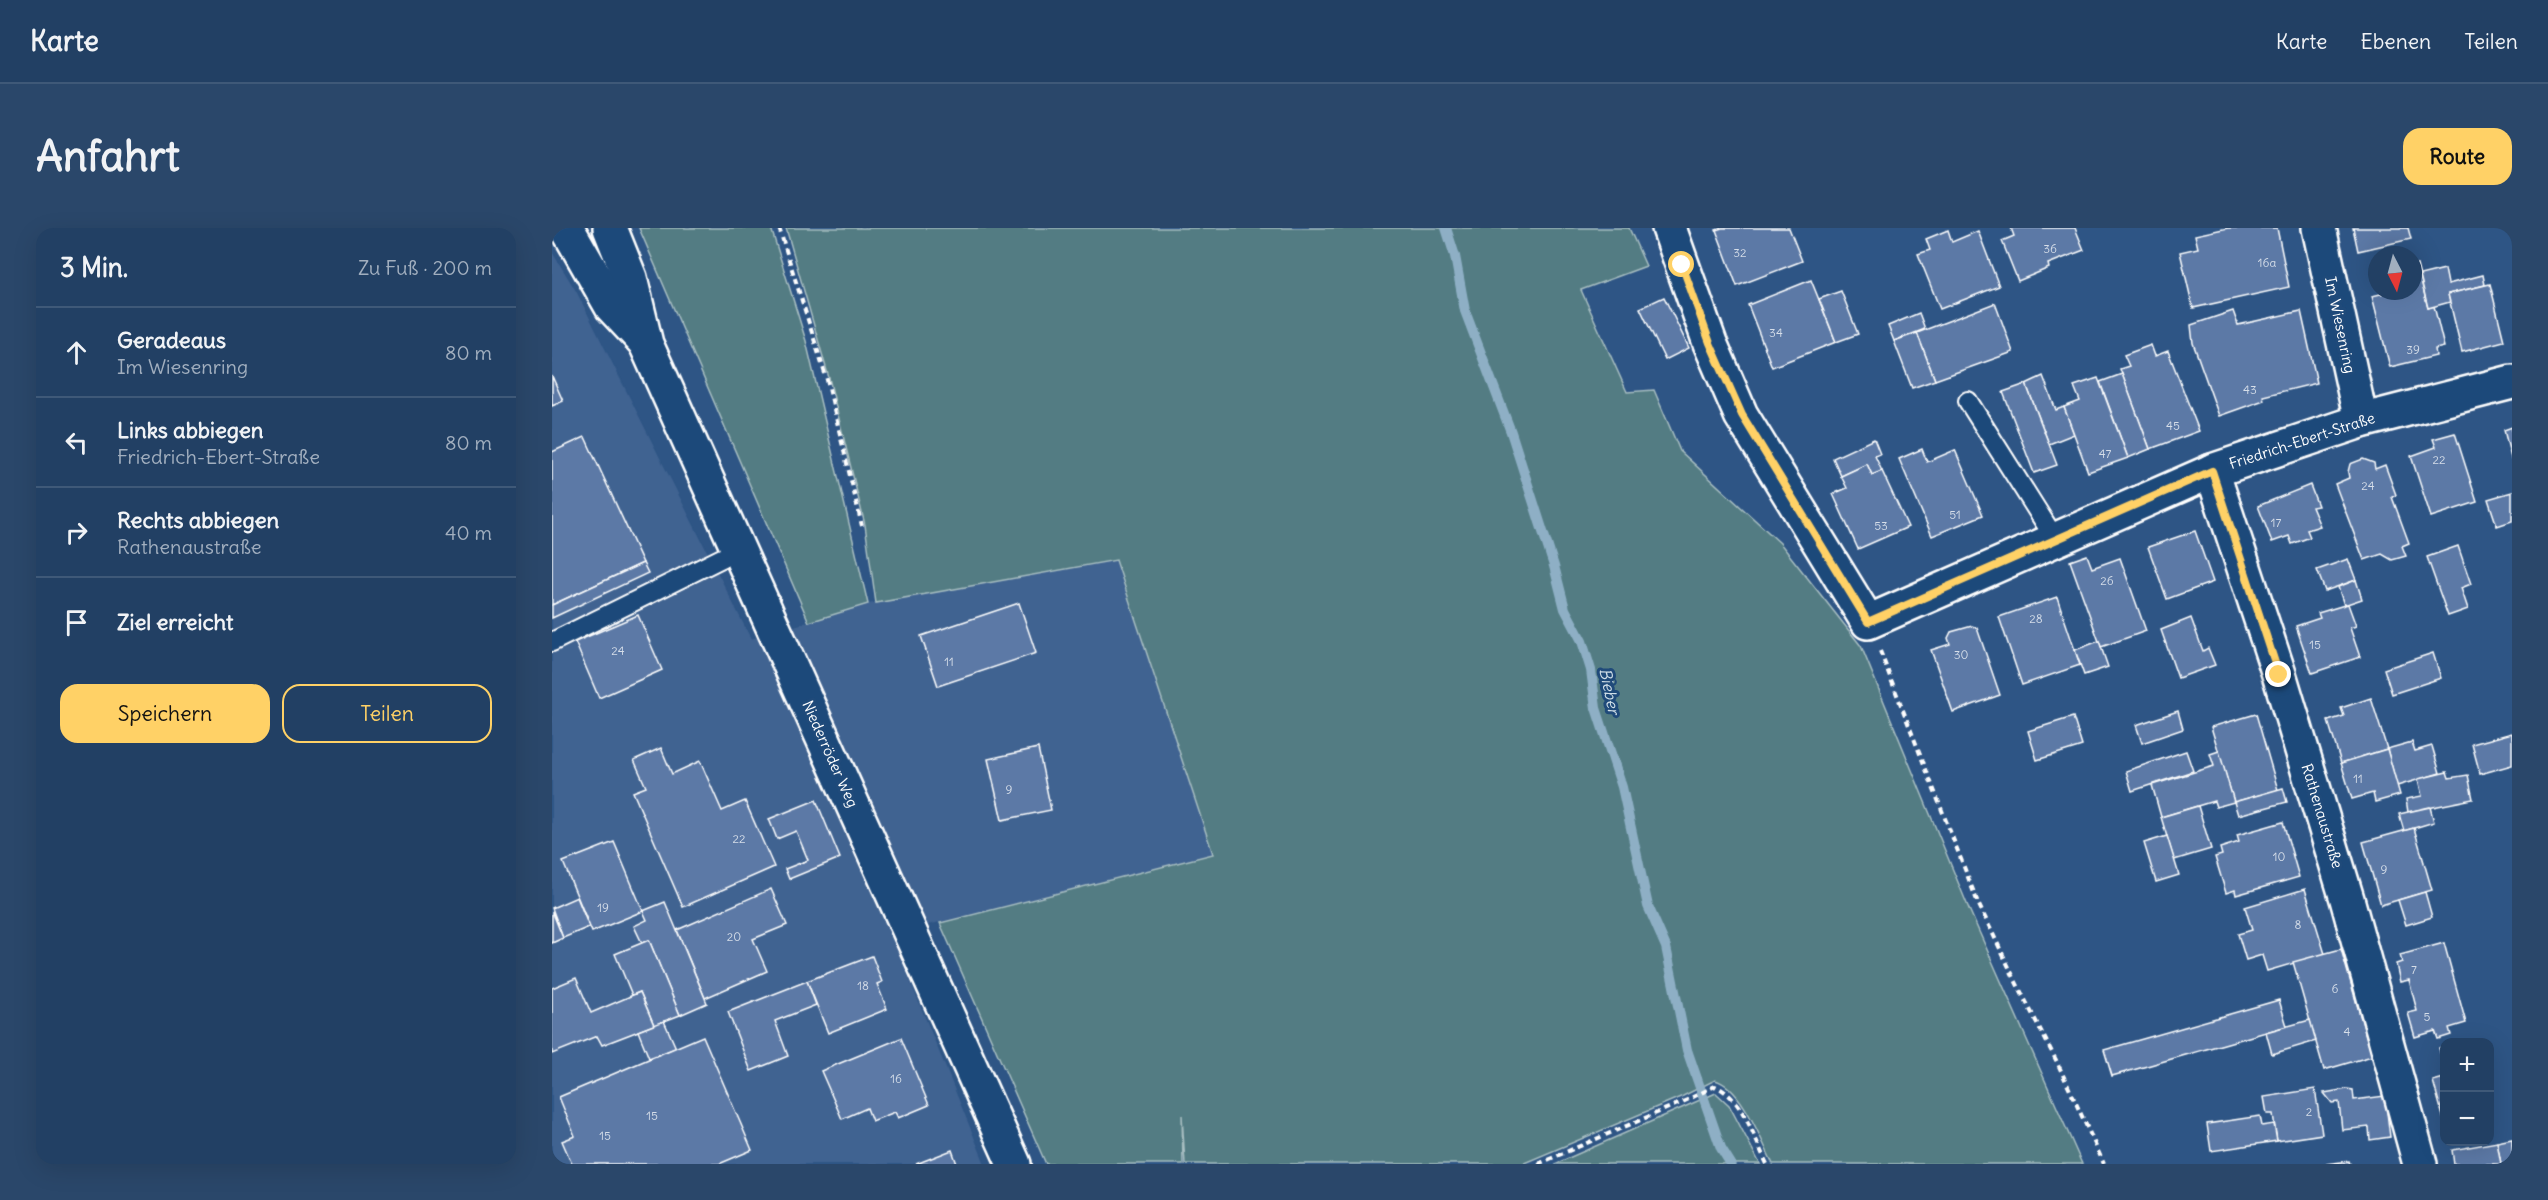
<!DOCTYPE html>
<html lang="de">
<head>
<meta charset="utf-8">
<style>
  body { margin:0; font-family:Delius,sans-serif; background:#2a476a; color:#f1f3f6 }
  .controls { position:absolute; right:18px; bottom:18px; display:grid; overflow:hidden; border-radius:12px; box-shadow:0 6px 24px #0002 }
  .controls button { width:54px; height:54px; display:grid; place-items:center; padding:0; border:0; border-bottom:2px solid #3f5978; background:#224064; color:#f1f3f6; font:30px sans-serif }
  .compass { position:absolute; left:1816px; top:18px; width:54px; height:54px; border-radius:50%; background:#224064; box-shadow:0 6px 24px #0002; rotate:174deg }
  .stop { position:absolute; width:18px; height:18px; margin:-14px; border:4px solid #ffd166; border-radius:50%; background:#fff }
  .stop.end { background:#ffd166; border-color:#fff; box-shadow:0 2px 6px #0008 }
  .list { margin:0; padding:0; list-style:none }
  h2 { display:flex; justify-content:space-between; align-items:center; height:78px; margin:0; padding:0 24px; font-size:26px }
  h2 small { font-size:20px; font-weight:400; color:#a2afbf }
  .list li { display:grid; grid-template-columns:39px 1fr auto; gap:18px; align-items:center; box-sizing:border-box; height:90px; padding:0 24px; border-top:2px solid #3f5978 }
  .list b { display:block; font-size:22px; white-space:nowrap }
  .list p { margin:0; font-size:20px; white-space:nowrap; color:#a2afbf }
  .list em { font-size:20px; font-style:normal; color:#a2afbf }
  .actions { display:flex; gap:12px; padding:18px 24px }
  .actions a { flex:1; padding:14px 0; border:2px solid #ffd166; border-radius:18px; text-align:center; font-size:21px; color:#ffd166 }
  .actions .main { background:#ffd166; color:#111 }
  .icon { flex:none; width:33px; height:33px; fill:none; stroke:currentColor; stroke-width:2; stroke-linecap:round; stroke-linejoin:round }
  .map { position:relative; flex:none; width:1960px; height:936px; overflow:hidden; border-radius:18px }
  header { display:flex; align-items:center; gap:36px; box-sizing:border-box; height:84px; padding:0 30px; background:#224064; border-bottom:2px solid #3f5978 }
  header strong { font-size:28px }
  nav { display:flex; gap:33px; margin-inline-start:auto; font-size:21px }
  .intro { display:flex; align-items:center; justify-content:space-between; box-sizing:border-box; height:144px; padding:0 36px }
  h1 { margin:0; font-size:42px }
  .button { padding:15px 27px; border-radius:18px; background:#ffd166; color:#111; font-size:21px; font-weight:700 }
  main { display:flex; gap:36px; padding:0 36px }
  aside { flex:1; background:#224064; border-radius:18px; box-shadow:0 6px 24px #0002 }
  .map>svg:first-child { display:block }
</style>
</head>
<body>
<header>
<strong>Karte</strong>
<nav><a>Karte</a><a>Ebenen</a><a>Teilen</a></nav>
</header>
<div class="intro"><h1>Anfahrt</h1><a class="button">Route</a></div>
<main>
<aside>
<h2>3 Min.<small>Zu Fuß · 200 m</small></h2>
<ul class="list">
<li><svg class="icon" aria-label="ahead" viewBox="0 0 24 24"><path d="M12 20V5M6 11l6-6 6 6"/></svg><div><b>Geradeaus</b><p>Im Wiesenring</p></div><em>80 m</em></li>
<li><svg class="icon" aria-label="left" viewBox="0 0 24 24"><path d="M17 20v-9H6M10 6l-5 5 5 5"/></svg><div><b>Links abbiegen</b><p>Friedrich-Ebert-Straße</p></div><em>80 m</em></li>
<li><svg class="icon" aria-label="right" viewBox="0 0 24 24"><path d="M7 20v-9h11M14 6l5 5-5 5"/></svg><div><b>Rechts abbiegen</b><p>Rathenaustraße</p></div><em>40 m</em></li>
<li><svg class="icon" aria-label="arrive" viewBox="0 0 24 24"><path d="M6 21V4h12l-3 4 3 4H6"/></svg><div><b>Ziel erreicht</b></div></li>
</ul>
<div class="actions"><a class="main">Speichern</a><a>Teilen</a></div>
</aside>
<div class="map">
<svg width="1960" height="936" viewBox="0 0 1960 936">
  <rect width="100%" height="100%" fill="#2e5585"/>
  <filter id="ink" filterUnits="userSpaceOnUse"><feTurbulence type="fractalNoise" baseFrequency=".0167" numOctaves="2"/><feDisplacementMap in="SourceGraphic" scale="12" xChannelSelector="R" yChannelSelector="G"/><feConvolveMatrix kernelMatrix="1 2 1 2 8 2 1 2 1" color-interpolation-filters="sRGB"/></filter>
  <g filter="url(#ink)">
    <path fill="#406391" d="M 0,24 L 24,63 L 199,411 L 316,376 L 564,332 L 661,627 L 339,706 L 433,936 L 0,936 Z"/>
    <g fill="#527c83" stroke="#a8bec1" stroke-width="1.5">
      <path d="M 87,0 L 219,0 L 254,113 L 316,376 L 257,394 Z"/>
      <path d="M 234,0 L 1077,0 L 1094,38 L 1029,62 L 1075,164 L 1102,162 L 1128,223 L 1228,315 L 1309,418 L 1417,681 L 1530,936 L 1221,936 C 1209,912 1190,859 1163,852 L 1131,868 L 970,936 L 633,936 L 630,887 L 631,936 L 494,936 L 388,695 L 661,626 L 564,332 L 324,375 L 313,297 L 277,150 Z"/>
      <path d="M 1164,865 L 1177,877 L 1208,936 L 1003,936 Z"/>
    </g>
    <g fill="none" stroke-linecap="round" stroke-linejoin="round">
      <path stroke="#8eafc5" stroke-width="10" d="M 894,0 L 903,28 L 913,83 L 959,204 L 1002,338 L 1013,381 L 1030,413 L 1039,442 L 1044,480 L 1070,559 L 1096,678 L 1114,719 L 1135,822 L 1169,920 L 1179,936"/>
    </g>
    <g fill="#5b79a6" stroke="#fff" stroke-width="1.5">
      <path d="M 1170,0 L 1237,0 L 1250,33 L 1185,58 L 1164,2 Z"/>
      <path d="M 1459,0 L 1523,0 L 1532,22 L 1496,36 L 1497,40 L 1466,53 L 1450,13 L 1462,8 Z"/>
      <path d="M 1676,0 L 1725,0 L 1737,59 L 1641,80 L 1628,24 L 1646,20 L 1643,7 Z"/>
      <path d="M 1801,0 L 1856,0 L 1859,11 L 1806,23 Z"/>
      <path d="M 1396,2 L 1400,14 L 1426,3 L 1447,58 L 1388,81 L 1366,26 L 1378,22 L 1374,11 Z"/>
      <path d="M 1865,37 L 1876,80 L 1882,78 L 1892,119 L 1883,121 L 1884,128 L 1838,139 L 1820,68 L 1841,63 L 1861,63 L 1861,38 Z"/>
      <path d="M 1893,41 L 1896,56 L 1931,47 L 1933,57 L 1896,66 L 1898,74 L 1876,80 L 1868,47 Z"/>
      <path d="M 1259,52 L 1284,114 L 1220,139 L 1196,77 Z"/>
      <path d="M 1938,56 L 1952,113 L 1910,124 L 1896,66 Z"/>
      <path d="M 1289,63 L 1306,106 L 1284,114 L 1267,71 Z"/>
      <path d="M 1112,69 L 1137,120 L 1113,132 L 1088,80 Z"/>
      <path d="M 1443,75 L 1461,124 L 1383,152 L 1365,105 Z"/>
      <path d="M 1681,83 L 1686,97 L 1749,83 L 1765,155 L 1711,168 L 1712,172 L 1667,188 L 1641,115 L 1639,97 Z"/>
      <path d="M 1367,85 L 1373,101 L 1342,113 L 1336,98 Z"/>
      <path d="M 1365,105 L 1383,152 L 1360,160 L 1342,113 Z"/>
      <path d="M 1599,117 L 1603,128 L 1616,123 L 1647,203 L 1598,221 L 1568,141 L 1577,138 L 1572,127 Z"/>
      <path d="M 1570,146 L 1598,221 L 1576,230 L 1548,154 Z"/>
      <path d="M 0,148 L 11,173 L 0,178 Z"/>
      <path d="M 1491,148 L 1504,182 L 1512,179 L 1522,206 L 1497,216 L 1474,156 Z"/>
      <path d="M 1546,150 L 1576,230 L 1536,244 L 1512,179 L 1528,173 L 1522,158 Z"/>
      <path d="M 1474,156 L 1505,237 L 1482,245 L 1451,164 Z"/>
      <path d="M 1960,199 L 1960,234 L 1952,202 Z"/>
      <path d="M 1903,205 L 1925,274 L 1879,289 L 1859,228 L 1884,219 L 1881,211 Z"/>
      <path d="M 33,209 L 91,335 L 0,377 L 0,224 Z"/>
      <path d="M 1322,211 L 1328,226 L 1323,228 L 1330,243 L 1320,247 L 1315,236 L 1289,248 L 1281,230 Z"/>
      <path d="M 1370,221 L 1375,234 L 1403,222 L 1431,287 L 1380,308 L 1347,231 Z"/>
      <path d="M 1811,231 L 1822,235 L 1823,241 L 1833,237 L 1844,267 L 1840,269 L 1857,315 L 1850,318 L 1854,328 L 1840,332 L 1830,326 L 1812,332 L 1783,256 L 1797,250 L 1796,244 L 1798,236 Z"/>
      <path d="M 1315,236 L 1320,247 L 1330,243 L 1356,299 L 1306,321 L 1281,266 L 1295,260 L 1289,248 Z"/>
      <path d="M 1758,257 L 1766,278 L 1760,279 L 1768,298 L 1755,302 L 1758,309 L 1740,316 L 1737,308 L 1720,314 L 1706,278 Z"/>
      <path d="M 1960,264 L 1960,293 L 1945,298 L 1936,271 Z"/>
      <path d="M 1643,303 L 1661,354 L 1615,371 L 1596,319 Z"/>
      <path d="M 1906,318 L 1919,356 L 1909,360 L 1916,381 L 1896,388 L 1875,329 Z"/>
      <path d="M 1535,327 L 1540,340 L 1568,330 L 1594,403 L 1549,419 L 1518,333 Z"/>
      <path d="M 1796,331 L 1804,352 L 1773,363 L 1765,342 Z"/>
      <path d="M 91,335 L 96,345 L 0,390 L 0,377 Z"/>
      <path d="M 1804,352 L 1810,371 L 1792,377 L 1786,359 Z"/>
      <path d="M 1505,369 L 1528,437 L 1470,457 L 1447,389 Z"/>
      <path d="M 467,375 L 484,425 L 386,458 L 369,408 Z"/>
      <path d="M 1796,376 L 1804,398 L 1798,400 L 1808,429 L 1760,445 L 1744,398 L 1768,390 L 1766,385 Z"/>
      <path d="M 86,387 L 110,442 L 47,470 L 23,414 Z"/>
      <path d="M 1639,390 L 1651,423 L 1656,420 L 1663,437 L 1626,450 L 1609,402 Z"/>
      <path d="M 1420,398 L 1425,400 L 1448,467 L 1401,484 L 1379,422 L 1398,416 L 1396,410 L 1399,404 Z"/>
      <path d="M 1547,413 L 1556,439 L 1532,447 L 1523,422 Z"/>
      <path d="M 1881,425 L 1889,450 L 1840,466 L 1832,441 Z"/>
      <path d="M 1819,470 L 1835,521 L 1789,535 L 1776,493 L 1792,488 L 1789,480 Z"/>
      <path d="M 1626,483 L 1631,501 L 1590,515 L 1584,497 Z"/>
      <path d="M 1704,486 L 1726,562 L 1682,574 L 1659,499 Z"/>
      <path d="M 1521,489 L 1530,518 L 1485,532 L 1476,503 Z"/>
      <path d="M 1960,505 L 1960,537 L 1928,546 L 1920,516 Z"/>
      <path d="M 1860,514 L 1863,523 L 1880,518 L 1888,545 L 1845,558 L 1835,521 Z"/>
      <path d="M 109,520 L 120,546 L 148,533 L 170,583 L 193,573 L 222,639 L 131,679 L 81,564 L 94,559 L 82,532 Z"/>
      <path d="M 486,520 L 499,582 L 450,592 L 436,531 Z"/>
      <path d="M 1835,521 L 1848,567 L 1823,574 L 1821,565 L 1800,571 L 1789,535 Z"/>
      <path d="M 1634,523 L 1641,543 L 1580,563 L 1574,543 Z"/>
      <path d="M 1667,523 L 1682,574 L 1664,579 L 1662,573 L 1609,589 L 1600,557 L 1662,538 L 1658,526 Z"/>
      <path d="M 1895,544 L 1897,550 L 1916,547 L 1921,571 L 1856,584 L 1854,571 L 1870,568 L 1866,551 Z"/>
      <path d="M 1731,560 L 1735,574 L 1686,587 L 1682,574 Z"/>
      <path d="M 264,572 L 288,630 L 237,651 L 233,641 L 256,632 L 244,603 L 225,611 L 217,591 Z"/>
      <path d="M 1646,578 L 1659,621 L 1622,632 L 1609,589 Z"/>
      <path d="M 1878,579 L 1882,594 L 1852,603 L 1847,586 Z"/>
      <path d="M 1731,594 L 1747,649 L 1684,667 L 1683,662 L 1674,665 L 1663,629 L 1670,627 L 1668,620 L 1687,614 L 1685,607 Z"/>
      <path d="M 1862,600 L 1880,662 L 1829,677 L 1811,614 Z"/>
      <path d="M 1615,608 L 1627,647 L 1604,654 L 1592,615 Z"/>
      <path d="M 62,614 L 91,683 L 40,704 L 11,634 Z"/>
      <path d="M 219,661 L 235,697 L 201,711 L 215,743 L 153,770 L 125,702 Z"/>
      <path d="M 1753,661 L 1773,726 L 1715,743 L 1710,727 L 1694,732 L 1686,706 L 1700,702 L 1693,679 Z"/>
      <path d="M 1873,664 L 1880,689 L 1854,697 L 1846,672 Z"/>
      <path d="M 25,669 L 37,699 L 11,710 L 0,680 Z"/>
      <path d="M 113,674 L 155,775 L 128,787 L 97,712 L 90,715 L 82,698 L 95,692 L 91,683 Z"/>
      <path d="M 0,683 L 11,710 L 0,715 Z"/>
      <path d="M 97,712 L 128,787 L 102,797 L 88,764 L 80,767 L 63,726 Z"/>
      <path d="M 1892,715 L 1914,795 L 1897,800 L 1899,807 L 1886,811 L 1883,803 L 1863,809 L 1856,785 L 1865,783 L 1857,752 L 1848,754 L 1844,736 L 1850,734 L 1848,727 Z"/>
      <path d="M 1789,721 L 1820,828 L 1772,842 L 1741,734 Z"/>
      <path d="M 320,728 L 330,754 L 325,756 L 335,781 L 276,805 L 255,753 Z"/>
      <path d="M 24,750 L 39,785 L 88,764 L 102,797 L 50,817 L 45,808 L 0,826 L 0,760 Z"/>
      <path d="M 255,753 L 264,777 L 223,793 L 236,828 L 199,843 L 176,784 Z"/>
      <path d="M 1727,772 L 1735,798 L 1560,848 L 1552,822 Z"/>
      <path d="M 1758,792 L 1764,813 L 1720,826 L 1714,804 Z"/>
      <path d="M 112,793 L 124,820 L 97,830 L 86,803 Z"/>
      <path d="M 151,808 L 200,922 L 167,936 L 20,936 L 10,913 L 23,908 L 7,869 Z"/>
      <path d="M 349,810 L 377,877 L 346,890 L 343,884 L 320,893 L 315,880 L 290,891 L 269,843 Z"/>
      <path d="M 1892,818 L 1892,835 L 1891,835 L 1887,820 Z"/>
      <path d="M 1892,850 L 1892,892 L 1881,853 Z"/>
      <path d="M 1763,861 L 1770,906 L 1725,913 L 1721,886 L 1715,886 L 1712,869 Z"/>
      <path d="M 1795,861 L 1801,862 L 1802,872 L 1833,868 L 1838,909 L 1818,912 L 1817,899 L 1790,902 L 1787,874 L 1780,875 L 1772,865 Z"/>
      <path d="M 1708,888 L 1710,898 L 1722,896 L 1725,913 L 1659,923 L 1655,896 Z"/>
      <path d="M 1960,911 L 1960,936 L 1949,936 L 1945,914 Z"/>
      <path d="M 1945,914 L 1949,936 L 1902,936 L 1900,922 Z"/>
      <path d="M 400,922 L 405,936 L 364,936 Z"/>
      <path d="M 1797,933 L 1798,936 L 1773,936 Z"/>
    </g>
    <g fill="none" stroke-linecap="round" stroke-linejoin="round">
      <g stroke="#fff" stroke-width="22">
        <g id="lane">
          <path d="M 1416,173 L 1495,298 L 1501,313"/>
          <path d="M 0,414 L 186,322"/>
        </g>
      </g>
      <g stroke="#fff" stroke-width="38">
        <g id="street">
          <path d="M 15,0 L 60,79 L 91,112"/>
          <path d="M 58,0 L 78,50 L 94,116 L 462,936"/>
          <path d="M 1117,0 L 1158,115 L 1189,187 L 1316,394 L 1660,243 L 1809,193 L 1960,154"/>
          <path d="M 1767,0 L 1809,193"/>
          <path d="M 1660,243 L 1727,446 L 1795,671 L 1868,936"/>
        </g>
      </g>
      <g stroke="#fff" stroke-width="4" stroke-dasharray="6 4.5" stroke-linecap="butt">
        <path d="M 227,0 L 275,152 L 310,298"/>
        <path d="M 1328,423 L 1426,675 L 1467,760 L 1505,834 L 1552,936"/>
        <path d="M 986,936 L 1135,872 L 1163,858 C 1191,870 1202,910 1215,936"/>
      </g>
      <use href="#lane" stroke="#1f4a7a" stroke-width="18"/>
      <use href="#street" stroke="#1f4a7a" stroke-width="33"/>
    </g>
  </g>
  <g fill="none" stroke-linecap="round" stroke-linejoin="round" filter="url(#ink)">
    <path stroke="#ffd166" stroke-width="8" d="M 1130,37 L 1158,115 L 1190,187 L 1316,394 L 1660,243 L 1727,447"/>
  </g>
  <g text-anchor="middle" stroke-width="6" stroke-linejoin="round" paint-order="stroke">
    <g font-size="12" fill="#d6dee9">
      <text x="1498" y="25">36</text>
      <text x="1188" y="29">32</text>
      <text x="1715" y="39">16a</text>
      <text x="1224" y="109">34</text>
      <text x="1861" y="126">39</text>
      <text x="1698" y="166">43</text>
      <text x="1621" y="202">45</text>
      <text x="1553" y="230">47</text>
      <text x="1887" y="236">22</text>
      <text x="1816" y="262">24</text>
      <text x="1403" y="291">51</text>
      <text x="1724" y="299">17</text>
      <text x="1329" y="302">53</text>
      <text x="1555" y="357">26</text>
      <text x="1484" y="395">28</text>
      <text x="1763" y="421">15</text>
      <text x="66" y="427">24</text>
      <text x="1409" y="431">30</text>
      <text x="397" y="438">11</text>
      <text x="1806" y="555">11</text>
      <text x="457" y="566">9</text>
      <text x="187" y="615">22</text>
      <text x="1727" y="633">10</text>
      <text x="1832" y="646">9</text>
      <text x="51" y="684">19</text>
      <text x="1746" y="701">8</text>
      <text x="182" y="713">20</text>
      <text x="1862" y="746">7</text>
      <text x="311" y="762">18</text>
      <text x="1783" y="765">6</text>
      <text x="1875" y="793">5</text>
      <text x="1795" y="808">4</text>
      <text x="344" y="855">16</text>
      <text x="1757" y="888">2</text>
      <text x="100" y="892">15</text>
      <text x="53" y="912">15</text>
    </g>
    <g font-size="15" fill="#fff" stroke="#1f4a7a">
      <text transform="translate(1788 97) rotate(78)" y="5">Im Wiesenring</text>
      <text transform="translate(1750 213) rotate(-18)" y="5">Friedrich-Ebert-Straße</text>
      <text transform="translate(278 526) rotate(66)" y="5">Niederröder Weg</text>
      <text transform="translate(1770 588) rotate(73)" y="5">Rathenaustraße</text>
    </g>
    <g font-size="16" font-style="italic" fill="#d0dee7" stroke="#1f4a7a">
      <text transform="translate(1058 463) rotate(78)" y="6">Bieber</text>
    </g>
  </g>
</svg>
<div class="controls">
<button>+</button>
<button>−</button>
</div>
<svg class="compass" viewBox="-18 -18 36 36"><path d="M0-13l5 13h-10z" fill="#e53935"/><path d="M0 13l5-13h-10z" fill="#a2afbf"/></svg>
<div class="stop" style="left:1130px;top:37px"></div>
<div class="stop end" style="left:1727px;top:447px"></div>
</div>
</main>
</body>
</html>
